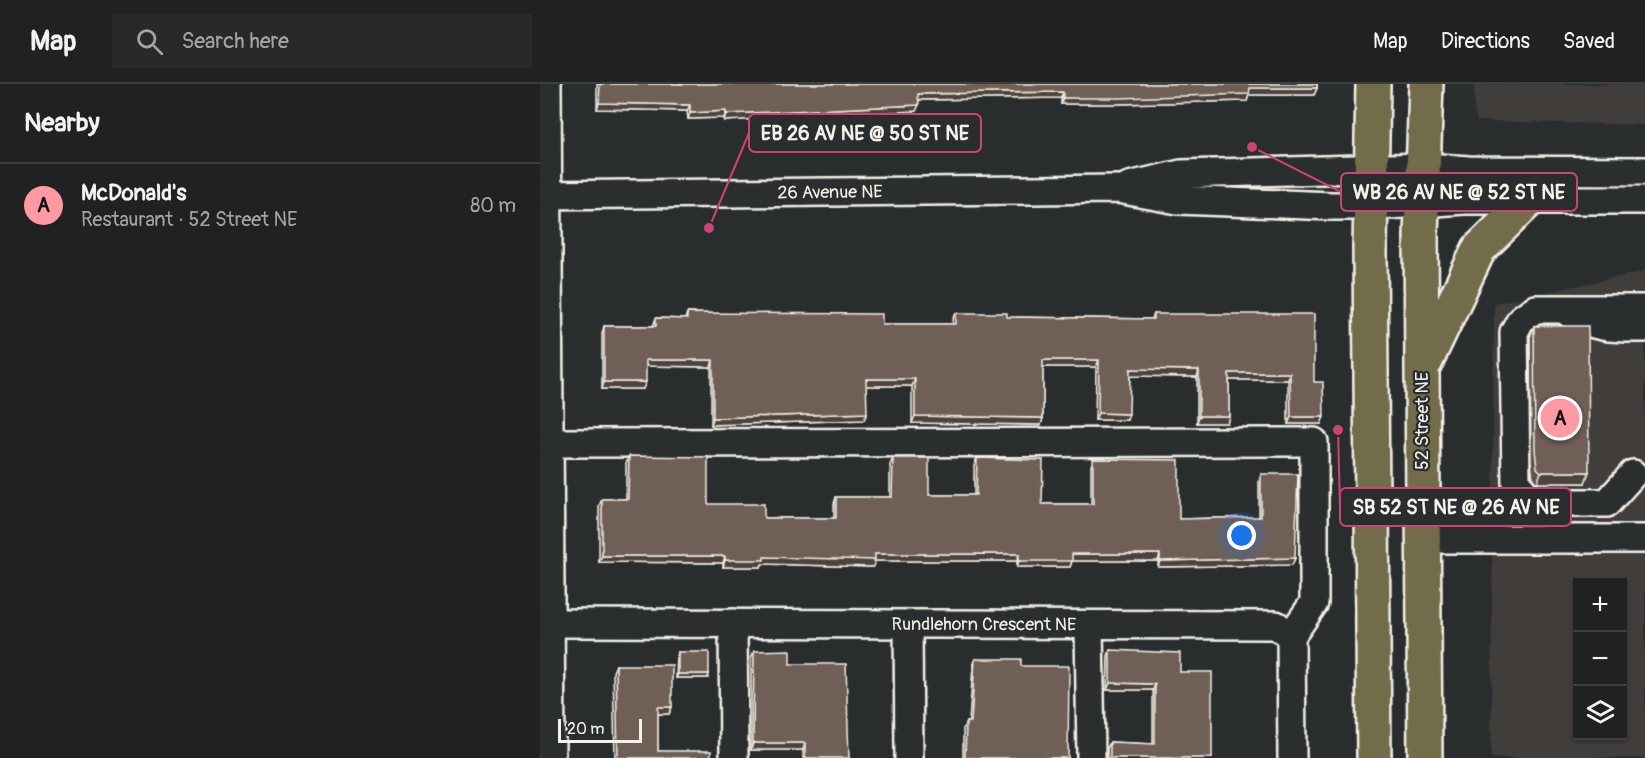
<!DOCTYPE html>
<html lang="en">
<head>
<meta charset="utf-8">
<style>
  body { margin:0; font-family:Pangolin,sans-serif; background:#282a2a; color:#f1f3f6 }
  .controls { position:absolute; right:18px; bottom:18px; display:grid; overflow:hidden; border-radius:0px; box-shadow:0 2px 4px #0004 }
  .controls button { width:54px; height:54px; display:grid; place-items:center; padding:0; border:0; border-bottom:2px solid #3d3f40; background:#202222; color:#f1f3f6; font:30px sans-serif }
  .scale { position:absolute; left:18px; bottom:15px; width:84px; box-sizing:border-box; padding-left:6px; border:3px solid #f4f1e8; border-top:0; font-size:16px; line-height:21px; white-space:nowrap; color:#f4f1e8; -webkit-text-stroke:4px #2a2d2e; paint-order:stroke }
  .you { position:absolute; left:702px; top:452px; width:21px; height:21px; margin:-15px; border:4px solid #fff; border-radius:50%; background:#1a73e8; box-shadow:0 0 0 9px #1a73e833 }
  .badge { display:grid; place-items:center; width:39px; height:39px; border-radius:50%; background:#ff9aa2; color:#111; font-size:20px; font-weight:700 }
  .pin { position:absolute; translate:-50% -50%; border:3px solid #fff; box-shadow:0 2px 6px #0006 }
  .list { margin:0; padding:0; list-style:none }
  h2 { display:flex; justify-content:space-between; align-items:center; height:78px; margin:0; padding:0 24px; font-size:26px }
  h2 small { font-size:20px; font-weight:400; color:#a2a4a5 }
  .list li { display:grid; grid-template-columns:39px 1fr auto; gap:18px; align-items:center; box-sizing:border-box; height:84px; padding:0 24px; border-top:2px solid #3d3f40 }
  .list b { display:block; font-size:22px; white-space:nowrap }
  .list p { margin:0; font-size:20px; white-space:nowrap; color:#a2a4a5 }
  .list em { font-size:20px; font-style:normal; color:#a2a4a5 }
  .icon { flex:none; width:33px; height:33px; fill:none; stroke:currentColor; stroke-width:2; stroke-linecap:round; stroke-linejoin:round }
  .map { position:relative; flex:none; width:1105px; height:674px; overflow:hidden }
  header { display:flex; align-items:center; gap:36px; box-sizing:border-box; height:84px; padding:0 30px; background:#202222; border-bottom:2px solid #3d3f40 }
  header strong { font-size:28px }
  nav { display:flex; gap:33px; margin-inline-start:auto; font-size:21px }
  .search { width:420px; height:54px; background:#282a2a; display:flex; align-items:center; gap:15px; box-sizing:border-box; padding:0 21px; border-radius:0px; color:#a2a4a5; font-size:22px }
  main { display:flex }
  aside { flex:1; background:#202222 }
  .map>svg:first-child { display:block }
</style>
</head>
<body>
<header>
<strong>Map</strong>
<div class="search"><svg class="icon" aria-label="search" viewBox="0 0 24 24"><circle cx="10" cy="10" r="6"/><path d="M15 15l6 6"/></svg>Search here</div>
<nav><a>Map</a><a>Directions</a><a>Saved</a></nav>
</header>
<main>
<aside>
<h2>Nearby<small></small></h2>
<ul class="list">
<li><span class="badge">A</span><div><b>McDonald's</b><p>Restaurant · 52 Street NE</p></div><em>80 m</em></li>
</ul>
</aside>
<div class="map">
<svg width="1105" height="674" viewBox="0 0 1105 674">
  <rect width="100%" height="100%" fill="#2a2d2e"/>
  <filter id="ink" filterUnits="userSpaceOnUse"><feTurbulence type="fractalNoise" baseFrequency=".0167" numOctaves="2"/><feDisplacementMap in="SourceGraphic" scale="12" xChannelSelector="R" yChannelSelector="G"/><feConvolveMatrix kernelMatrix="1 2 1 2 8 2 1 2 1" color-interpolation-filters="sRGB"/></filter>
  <g filter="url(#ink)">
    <g fill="#3f3c3a" fill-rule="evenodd">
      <path d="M 934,0 L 1105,0 L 1105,41 L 937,37 L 934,25 Z"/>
      <path d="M 1105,187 L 1105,674 L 951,674 L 954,219 ZM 1038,498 L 1082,498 L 1082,652 L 1038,652 Z"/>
    </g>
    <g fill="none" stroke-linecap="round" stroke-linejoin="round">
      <g stroke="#f4f1e8" stroke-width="32">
        <g id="minor">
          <path d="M 7,0 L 11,674"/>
          <path d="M 589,102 L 641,90 L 884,83 L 929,86 L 1105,87"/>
          <path id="s1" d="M 0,111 L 578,105 L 638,116 L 792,122 L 832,122 L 925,116 L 1105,116"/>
          <path d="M 1029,229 C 1057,245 1073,244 1105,244"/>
          <path d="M 10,359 L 774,358 L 774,519 L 751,552"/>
          <path d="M 1093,390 L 1067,419 L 994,419 L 976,399 L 974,248 L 981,235 L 995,225 L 1105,225"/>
          <path d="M 883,455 L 1105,455"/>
          <path id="s2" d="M 12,539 L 736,541 L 751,552"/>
          <path d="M 193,539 L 194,674"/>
          <path d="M 368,540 L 369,674"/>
          <path d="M 549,541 L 551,674"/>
          <path d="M 751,552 L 752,674"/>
        </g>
      </g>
      <g stroke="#f4f1e8" stroke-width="38">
        <g id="major">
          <path d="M 833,0 L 830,163 L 834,674"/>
          <path d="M 886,277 L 939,165 L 989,116"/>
          <path d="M 885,674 L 881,152 L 886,0"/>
        </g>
      </g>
      <use href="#minor" stroke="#2a2d2e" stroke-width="27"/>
      <use href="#major" stroke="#726c4b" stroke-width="33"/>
    </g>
    <g fill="#5f514b" stroke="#f4f1e8" stroke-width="1.5">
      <path d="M 57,0 L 777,0 L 777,4 L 774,11 L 709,11 L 707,17 L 577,20 L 521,20 L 521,14 L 379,16 L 376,27 L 184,37 L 184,34 L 148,35 L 147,27 L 57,25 Z"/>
      <path d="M 147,229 L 342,240 L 413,240 L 413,236 L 416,229 L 467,233 L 612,235 L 614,230 L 774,298 L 781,340 L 748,340 L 748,296 L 689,296 L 689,332 L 687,339 L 657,339 L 657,293 L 590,292 L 587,336 L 555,336 L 556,283 L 503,283 L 503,334 L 501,341 L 372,339 L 372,302 L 326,302 L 324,336 L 171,341 L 171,283 L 106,282 L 103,305 L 62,305 L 62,249 L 64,242 L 113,242 L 116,234 L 145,235 Z"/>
      <path d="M 994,242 L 1045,399 L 997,399 L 993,395 L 991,377 L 990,253 Z"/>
      <path d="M 89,372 L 168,420 L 224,434 L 294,434 L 294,420 L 296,413 L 350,413 L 350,381 L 353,374 L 389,411 L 434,411 L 434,381 L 437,374 L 502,420 L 551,420 L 551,382 L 553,375 L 639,435 L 719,433 L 719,397 L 721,390 L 755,474 L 752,481 L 618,483 L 618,477 L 532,477 L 530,483 L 477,483 L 477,477 L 335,477 L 333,483 L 222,480 L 221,483 L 183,483 L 183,479 L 59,478 L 59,422 L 62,415 L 86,415 L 86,379 Z"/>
      <path d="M 570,566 L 640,588 L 672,674 L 567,674 L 567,665 L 570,658 L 613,660 L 613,606 L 567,606 L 568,572 Z"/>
      <path d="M 214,567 L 250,580 L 309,674 L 263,674 L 263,666 L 211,666 L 211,574 Z"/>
      <path d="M 138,568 L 169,590 L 168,594 L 136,594 L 137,572 Z"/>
      <path d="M 435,575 L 481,582 L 528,674 L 423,674 L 423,645 L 426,638 L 429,638 L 433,582 Z"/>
      <path d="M 76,581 L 132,623 L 129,630 L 118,630 L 118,667 L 171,674 L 75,674 L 73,588 Z"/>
    </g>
    <g fill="#4e423d" stroke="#f4f1e8" stroke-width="1.5">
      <path d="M 710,4 L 777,4 L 774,11 L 709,11 L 707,17 L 577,20 L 521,20 L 523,14 Z"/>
      <path d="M 523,8 L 521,14 L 376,16 L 378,10 Z"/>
      <path d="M 59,19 L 150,21 L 147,27 L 57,25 Z"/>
      <path d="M 379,21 L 376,27 L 184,37 L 186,30 Z"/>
      <path d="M 186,27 L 184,34 L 148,35 L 150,29 Z"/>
      <path d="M 106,276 L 173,276 L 171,283 L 103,282 Z"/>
      <path d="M 503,276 L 559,276 L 556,283 L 501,283 Z"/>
      <path d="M 590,285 L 659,286 L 657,293 L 588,292 Z"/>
      <path d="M 689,289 L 750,289 L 748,296 L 687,296 Z"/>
      <path d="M 326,295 L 375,295 L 372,302 L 324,302 Z"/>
      <path d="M 64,298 L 106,298 L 103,305 L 62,305 Z"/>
      <path d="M 327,329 L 324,336 L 171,341 L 173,334 Z"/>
      <path d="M 558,329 L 589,330 L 587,336 L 555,336 Z"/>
      <path d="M 375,332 L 503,334 L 501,341 L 372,339 Z"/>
      <path d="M 659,332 L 689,332 L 687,339 L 657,339 Z"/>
      <path d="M 751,333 L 784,333 L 781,340 L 748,340 Z"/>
      <path d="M 1001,388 L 1049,388 L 1045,399 L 997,399 Z"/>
      <path d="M 335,470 L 479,470 L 477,477 L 335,477 L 333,483 L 222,480 L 221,483 L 183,483 L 185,476 L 224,473 Z"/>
      <path d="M 532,470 L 620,470 L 618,477 L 532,477 L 530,483 L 477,483 L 479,477 Z"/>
      <path d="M 62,472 L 185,472 L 183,479 L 59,478 Z"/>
      <path d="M 755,474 L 752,481 L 618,483 L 620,477 Z"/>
      <path d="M 138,590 L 169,590 L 168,594 L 136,594 Z"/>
      <path d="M 570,599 L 615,600 L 613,606 L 567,606 Z"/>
      <path d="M 118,623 L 132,623 L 129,630 L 115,630 Z"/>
      <path d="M 213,659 L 265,659 L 263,666 L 211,666 Z"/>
    </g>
    <g fill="#6f5e57" stroke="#f4f1e8" stroke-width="1.5">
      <path d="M 60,0 L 777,0 L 777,4 L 710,4 L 709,10 L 579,14 L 523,14 L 523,8 L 378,10 L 379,21 L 186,30 L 186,27 L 150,29 L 150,21 L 59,19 Z"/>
      <path d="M 147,229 L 342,230 L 342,240 L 416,240 L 416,229 L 467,229 L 467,233 L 614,235 L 614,230 L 774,230 L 774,298 L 783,298 L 784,333 L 751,333 L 750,289 L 689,289 L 689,332 L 659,332 L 659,286 L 590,285 L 589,330 L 558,329 L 559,276 L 503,276 L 503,334 L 375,332 L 375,295 L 326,295 L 327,329 L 173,334 L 173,276 L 106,276 L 106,298 L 64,298 L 64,242 L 116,242 L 116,234 L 147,235 Z"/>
      <path d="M 994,242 L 1048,242 L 1049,388 L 1001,388 L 997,384 L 995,366 Z"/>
      <path d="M 89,372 L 168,373 L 168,420 L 224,420 L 224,434 L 296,434 L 296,413 L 352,413 L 353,374 L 389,374 L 389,411 L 436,411 L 437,374 L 503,376 L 502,420 L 553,420 L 553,375 L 639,376 L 639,435 L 721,433 L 721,390 L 758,390 L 755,474 L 620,477 L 620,470 L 532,470 L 532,477 L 479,477 L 479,470 L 335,470 L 335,476 L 224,473 L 224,476 L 185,476 L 185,472 L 62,472 L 62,415 L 88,415 Z"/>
      <path d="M 250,566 L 250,580 L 306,580 L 309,674 L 265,674 L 265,659 L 213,659 L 214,567 Z"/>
      <path d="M 570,566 L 640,569 L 640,588 L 672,588 L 672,674 L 570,674 L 570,658 L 615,660 L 615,600 L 570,599 Z"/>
      <rect x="138" y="568" width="31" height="22"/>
      <path d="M 435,575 L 481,575 L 481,582 L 529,582 L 528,674 L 425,674 L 426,638 L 431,638 Z"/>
      <path d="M 76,581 L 132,581 L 132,623 L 118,623 L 118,667 L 171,667 L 171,674 L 78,674 Z"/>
    </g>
  </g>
  <g text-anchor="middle" stroke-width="4.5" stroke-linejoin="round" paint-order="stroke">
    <g font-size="18" fill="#f4f1e8" stroke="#2a2d2e">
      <text dy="6" stroke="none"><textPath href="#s1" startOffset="290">26 Avenue NE</textPath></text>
      <text transform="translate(882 337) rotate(-90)" y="6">52 Street NE</text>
      <text dy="6" stroke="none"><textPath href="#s2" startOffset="432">Rundlehorn Crescent NE</textPath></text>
    </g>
  </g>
  <path fill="none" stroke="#cc4377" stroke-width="2" d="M169 144L209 49M712 63L801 108M798 346L800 423"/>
  <g fill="#cc4377" stroke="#2a2d2e" stroke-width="2">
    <circle cx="169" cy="144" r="6"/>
    <circle cx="712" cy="63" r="6"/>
    <circle cx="798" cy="346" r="6"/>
  </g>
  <g fill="#2a2d2e" stroke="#cc4377" stroke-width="2">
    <rect x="209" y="30" width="232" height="38" rx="6"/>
    <rect x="801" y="89" width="236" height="38" rx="6"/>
    <rect x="800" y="404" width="231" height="38" rx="6"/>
  </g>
  <g font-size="20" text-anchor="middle" font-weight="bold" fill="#f4f1e8">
    <text x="325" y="56">EB 26 AV NE @ 50 ST NE</text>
    <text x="919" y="115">WB 26 AV NE @ 52 ST NE</text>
    <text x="916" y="430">SB 52 ST NE @ 26 AV NE</text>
  </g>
</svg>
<div class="controls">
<button>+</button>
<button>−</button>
<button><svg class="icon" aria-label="layers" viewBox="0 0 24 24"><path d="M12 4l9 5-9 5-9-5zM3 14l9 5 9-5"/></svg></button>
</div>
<div class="scale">20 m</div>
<div class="you"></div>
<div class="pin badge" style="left:1020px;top:334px">A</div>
</div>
</main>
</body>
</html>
